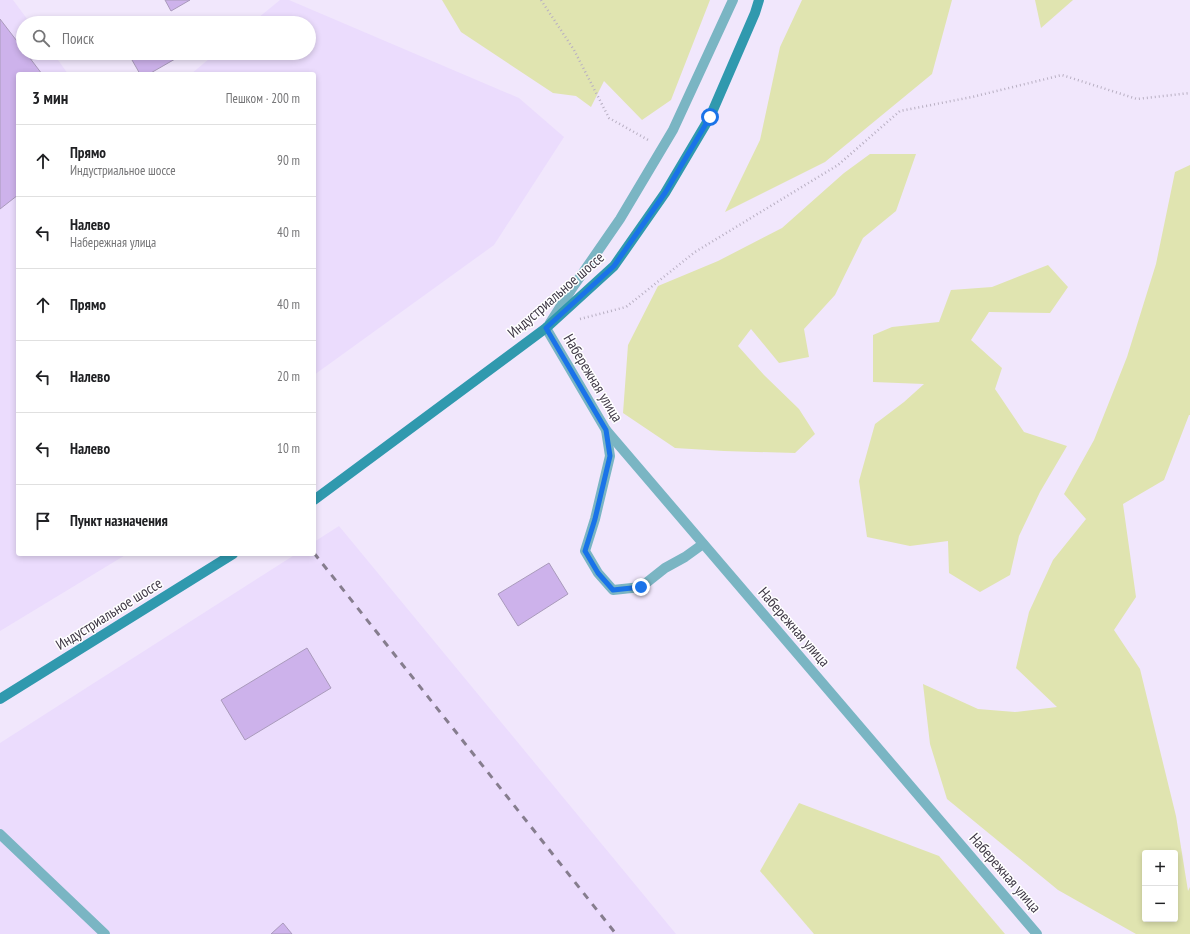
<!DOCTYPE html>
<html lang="ru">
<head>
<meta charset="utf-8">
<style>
  body { margin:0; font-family:"PT Sans Narrow",sans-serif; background:#f6f6f6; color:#202124 }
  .controls { position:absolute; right:12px; bottom:12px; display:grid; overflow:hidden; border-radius:4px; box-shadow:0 2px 6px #0003 }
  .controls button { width:36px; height:36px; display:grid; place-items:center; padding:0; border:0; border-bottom:1px solid #e0e0e0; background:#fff; color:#202124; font:20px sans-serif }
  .stop { position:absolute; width:12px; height:12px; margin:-9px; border:3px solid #1a73e8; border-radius:50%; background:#fff }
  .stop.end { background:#1a73e8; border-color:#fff; box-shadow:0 1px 4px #0008 }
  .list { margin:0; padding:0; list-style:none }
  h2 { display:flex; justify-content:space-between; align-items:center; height:52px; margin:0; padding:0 16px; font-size:17px }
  h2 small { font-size:13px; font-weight:400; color:#757577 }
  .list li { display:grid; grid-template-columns:26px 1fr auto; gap:12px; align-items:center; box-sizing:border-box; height:72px; padding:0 16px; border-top:1px solid #e0e0e0 }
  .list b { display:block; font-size:15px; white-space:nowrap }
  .list p { margin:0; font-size:13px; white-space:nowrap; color:#757577 }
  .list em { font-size:13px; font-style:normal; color:#757577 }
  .icon { flex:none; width:22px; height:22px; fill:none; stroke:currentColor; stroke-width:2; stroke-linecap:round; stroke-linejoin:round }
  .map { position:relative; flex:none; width:1190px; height:934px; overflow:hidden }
  .search { position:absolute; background:#fff; box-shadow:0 2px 6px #0003; left:16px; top:16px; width:300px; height:44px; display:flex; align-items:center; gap:10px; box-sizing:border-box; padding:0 14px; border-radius:22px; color:#757577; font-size:15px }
  .panel { position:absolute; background:#fff; box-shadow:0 2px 6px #0003; left:16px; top:72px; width:300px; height:484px; border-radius:4px }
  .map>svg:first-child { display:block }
</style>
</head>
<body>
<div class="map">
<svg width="1190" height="934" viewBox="0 0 1190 934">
  <rect width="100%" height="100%" fill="#f1e7fc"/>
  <g fill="#ebdcfd">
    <path d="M 0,0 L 13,0 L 30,23 L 23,23 L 23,53 L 53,53 L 68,74 L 18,74 L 18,554 L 127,554 L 0,631 Z"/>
    <path d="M 280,0 L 289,0 L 519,98 L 564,137 L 494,245 L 314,375 L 314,74 L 191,74 L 216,53 L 309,53 L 309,23 L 252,23 Z"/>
    <path d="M 339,526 L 676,934 L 0,934 L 0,743 L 296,554 L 314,554 L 314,542 Z"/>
  </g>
  <g fill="#e0e4b0" fill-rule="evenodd">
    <path d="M 442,0 L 710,0 L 671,100 L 642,120 L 604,81 L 591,107 L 576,96 L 553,93 L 461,32 Z"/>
    <path d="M 802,0 L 952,0 L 932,74 L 825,162 L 725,212 L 760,140 L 780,47 Z"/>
    <path d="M 1035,0 L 1073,0 L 1041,28 Z"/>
    <path d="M 870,154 L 916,154 L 896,211 L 863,238 L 835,295 L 804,329 L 809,357 L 779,363 L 751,329 L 738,346 L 764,375 L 799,409 L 815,434 L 795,453 L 724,451 L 675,448 L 623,413 L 628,345 L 658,286 L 718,261 L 782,228 L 844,173 Z"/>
    <path d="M 1190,165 L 1190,415 L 1189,415 L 1164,480 L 1123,504 L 1136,597 L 1114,630 L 1140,669 L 1176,816 L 1188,891 L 1190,887 L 1190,934 L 1136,934 L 1058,890 L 947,799 L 930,744 L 923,684 L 978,709 L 1015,712 L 1057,707 L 1016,668 L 1029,612 L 1053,560 L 1086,519 L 1064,494 L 1094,440 L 1127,357 L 1156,264 L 1175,172 ZM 1145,853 L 1175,853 L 1175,919 L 1145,919 Z"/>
    <path d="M 1048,265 L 1068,287 L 1050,313 L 989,312 L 971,340 L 1002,368 L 995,389 L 1024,432 L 1067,446 L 1040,492 L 1019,536 L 1010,575 L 980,592 L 949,573 L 948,541 L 910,546 L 867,537 L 859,481 L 875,424 L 904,402 L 924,384 L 873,382 L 873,335 L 892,327 L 939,322 L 951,290 L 992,287 Z"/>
    <path d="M 799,803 L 939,856 L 1005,934 L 814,934 L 760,871 Z"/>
  </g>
  <g fill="#cdb2eb" stroke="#a99abb">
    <path d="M 165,0 L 190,0 L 171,11 Z"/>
    <path d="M 161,18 L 164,23 L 154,23 Z"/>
    <path d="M 0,19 L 23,49 L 23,53 L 26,53 L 42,74 L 18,74 L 18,195 L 0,209 Z"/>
    <path d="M 128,53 L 181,53 L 182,55 L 149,74 L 140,74 Z"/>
    <path d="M 549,563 L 568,594 L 518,626 L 498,594 Z"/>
    <path d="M 307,648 L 331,688 L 245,740 L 221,700 Z"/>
    <path d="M 283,923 L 292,934 L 271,934 Z"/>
  </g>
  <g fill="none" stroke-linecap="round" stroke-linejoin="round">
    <g stroke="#b8afc2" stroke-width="2.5" stroke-dasharray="1 3" stroke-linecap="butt">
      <path d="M 541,0 L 574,50 L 609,118 L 650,141"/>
      <path d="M 580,319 L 626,307 L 695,252 L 838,165 L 900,111 L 972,97 L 1062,75 L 1137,99 L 1190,93"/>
    </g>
    <g stroke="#7ab5c3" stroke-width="10">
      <path d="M 606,430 L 610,456 L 595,519 L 585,551 L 598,573 L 613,590 L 641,587 L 665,568 L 685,557 L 703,544"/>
      <path d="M 0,834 L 105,934"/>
    </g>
    <path stroke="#7ab5c3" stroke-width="10" d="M 546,328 L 606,430 L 1037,934"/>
    <path stroke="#7ab5c3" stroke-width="10" d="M 550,323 L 571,290 L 620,219 L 673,130 L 733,0"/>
    <g stroke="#3099ae" stroke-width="10">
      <path d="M 314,500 L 546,328 L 614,266 L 665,193 L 710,117 L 755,13 L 759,0"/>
      <path d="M 0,699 L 233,554"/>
    </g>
    <path stroke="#867d8e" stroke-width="3" stroke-dasharray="7 7" stroke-linecap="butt" d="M 314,553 L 616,934"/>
  </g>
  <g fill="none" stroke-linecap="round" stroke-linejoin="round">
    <path stroke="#1a73e8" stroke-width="5" d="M 641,587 L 613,590 L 598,573 L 585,551 L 595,519 L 610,456 L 606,430 L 546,328 L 614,266 L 665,193 L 710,117"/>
  </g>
  <g text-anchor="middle" stroke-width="3" stroke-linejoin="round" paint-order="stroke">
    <g font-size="15" fill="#3f3846" stroke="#fff">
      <text transform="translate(556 295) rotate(-41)" y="5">Индустриальное шоссе</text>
      <text transform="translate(593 378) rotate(59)" y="5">Набережная улица</text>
      <text transform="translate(109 614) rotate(-32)" y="5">Индустриальное шоссе</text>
      <text transform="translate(794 627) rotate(49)" y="5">Набережная улица</text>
      <text transform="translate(1005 873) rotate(49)" y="5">Набережная улица</text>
    </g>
  </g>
</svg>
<div class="controls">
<button>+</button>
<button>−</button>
</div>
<div class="stop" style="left:710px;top:117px"></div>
<div class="stop end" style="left:641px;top:587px"></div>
<div class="search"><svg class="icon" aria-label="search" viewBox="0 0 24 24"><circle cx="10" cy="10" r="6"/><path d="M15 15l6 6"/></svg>Поиск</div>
<section class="panel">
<h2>3 мин<small>Пешком · 200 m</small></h2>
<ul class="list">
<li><svg class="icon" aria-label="ahead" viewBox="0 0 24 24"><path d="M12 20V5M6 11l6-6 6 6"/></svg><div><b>Прямо</b><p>Индустриальное шоссе</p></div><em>90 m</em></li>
<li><svg class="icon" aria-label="left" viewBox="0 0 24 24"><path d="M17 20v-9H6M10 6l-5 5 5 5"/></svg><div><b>Налево</b><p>Набережная улица</p></div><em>40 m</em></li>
<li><svg class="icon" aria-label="ahead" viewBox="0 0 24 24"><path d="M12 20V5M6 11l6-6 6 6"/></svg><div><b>Прямо</b></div><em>40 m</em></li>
<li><svg class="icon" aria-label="left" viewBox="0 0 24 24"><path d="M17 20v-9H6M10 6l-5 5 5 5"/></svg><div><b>Налево</b></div><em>20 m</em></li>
<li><svg class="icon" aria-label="left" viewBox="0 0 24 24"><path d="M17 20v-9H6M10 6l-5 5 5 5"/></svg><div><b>Налево</b></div><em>10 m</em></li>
<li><svg class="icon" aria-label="arrive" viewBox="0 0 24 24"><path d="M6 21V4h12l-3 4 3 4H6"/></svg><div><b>Пункт назначения</b></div></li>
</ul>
</section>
</div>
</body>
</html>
